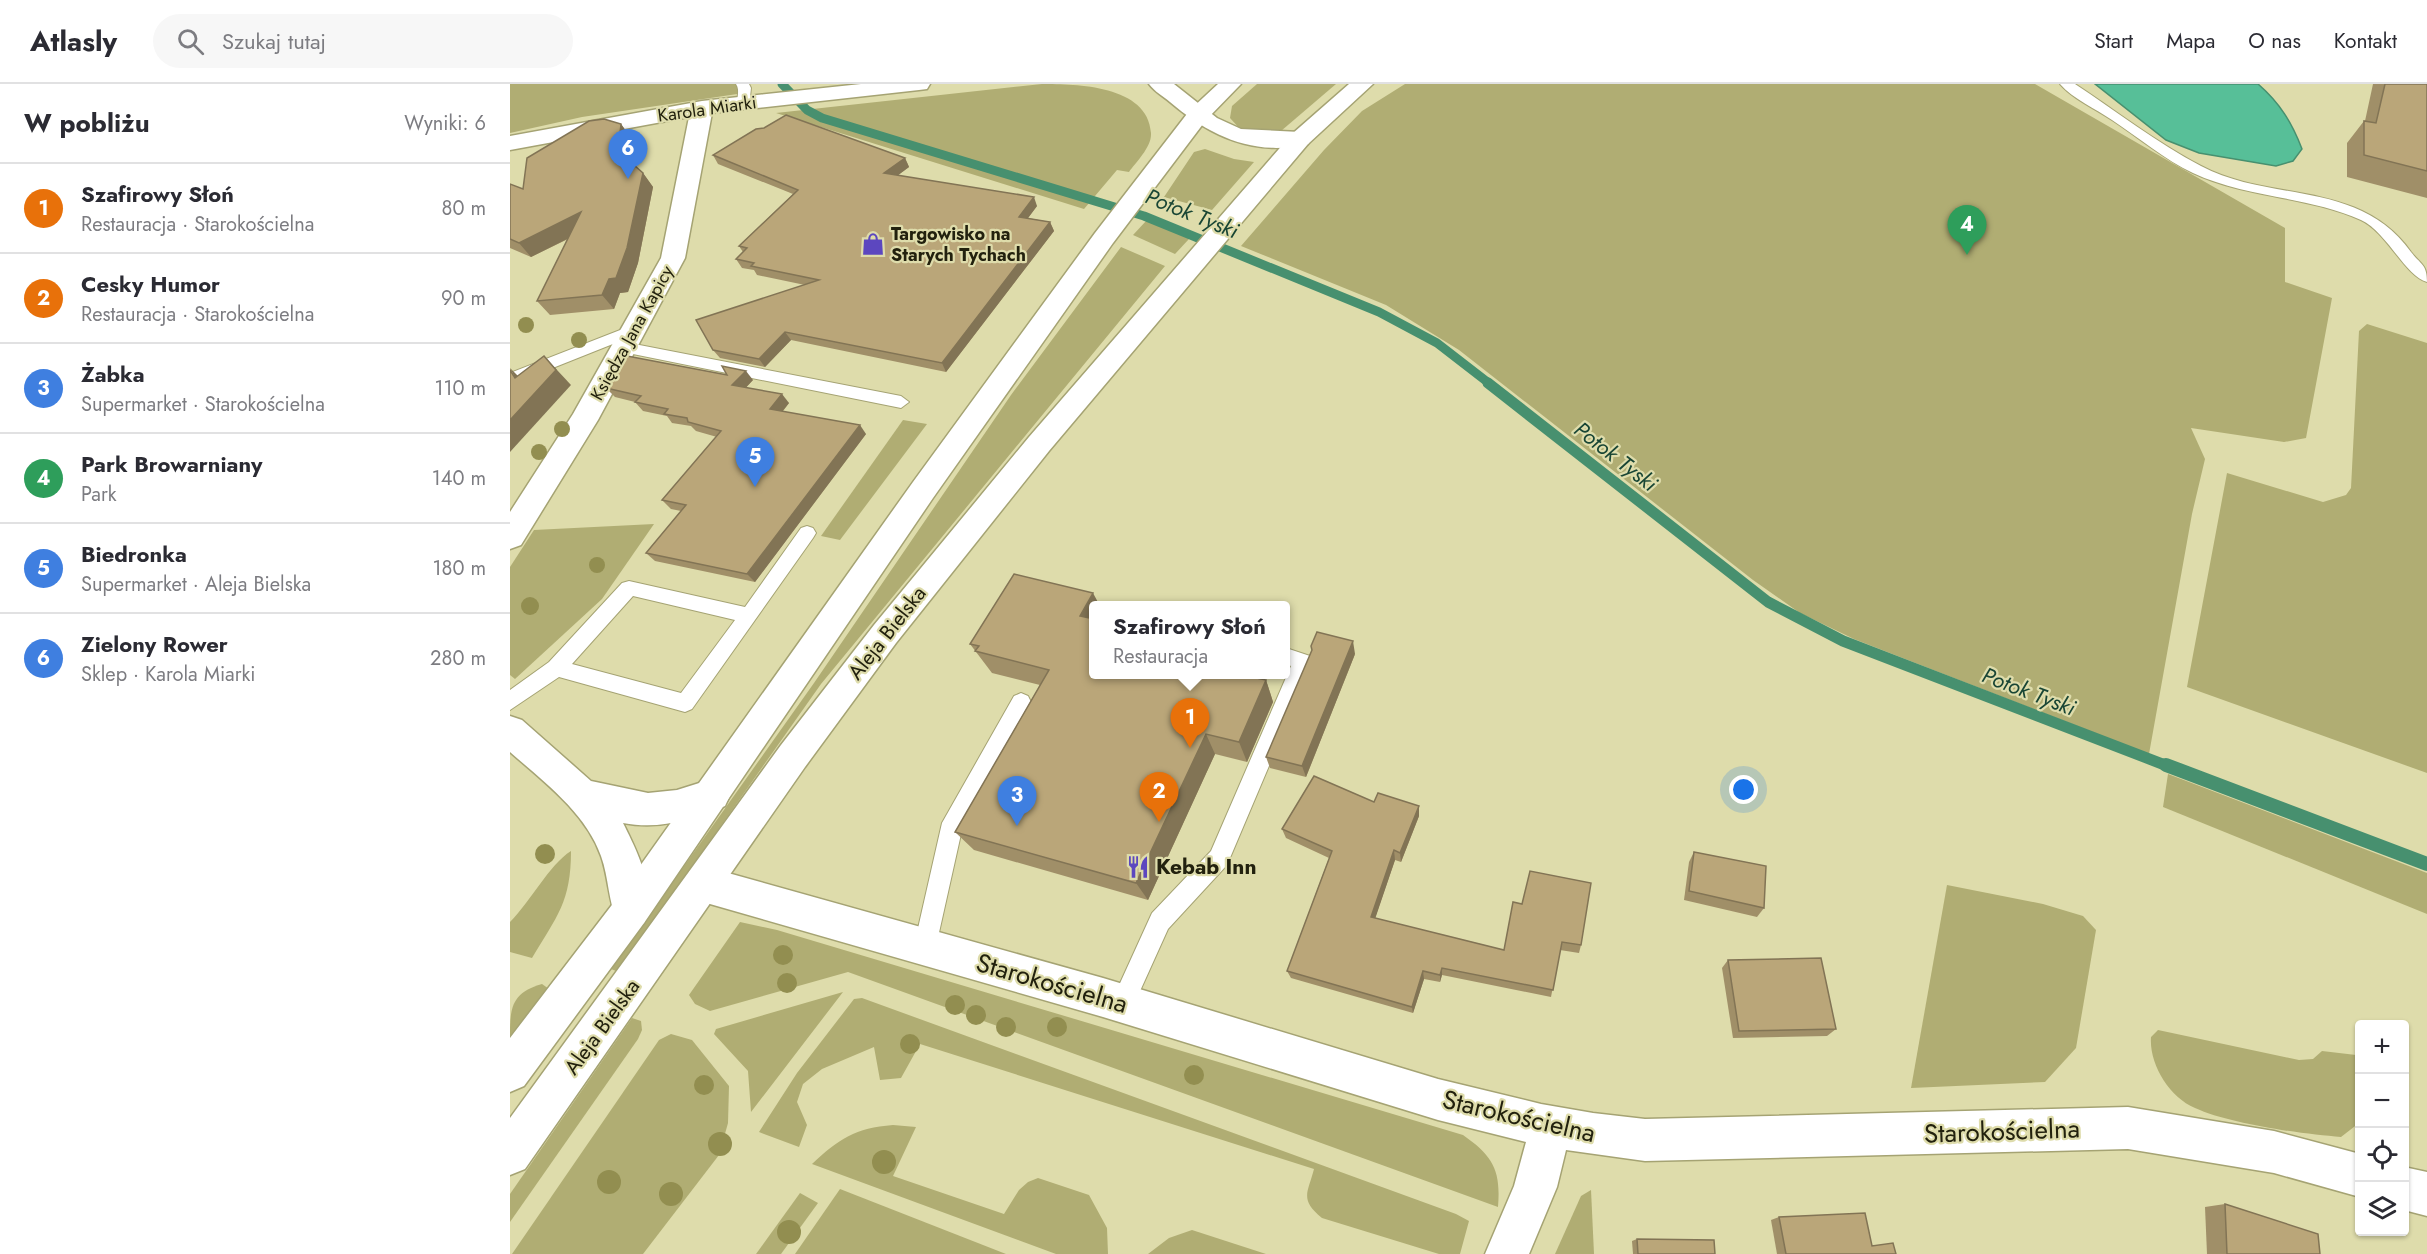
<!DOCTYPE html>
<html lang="pl">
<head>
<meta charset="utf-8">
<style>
  body { margin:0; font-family:Jost,sans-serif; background:#f7f7f7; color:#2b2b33 }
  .controls { position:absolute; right:18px; bottom:18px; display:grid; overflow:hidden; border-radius:6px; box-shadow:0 2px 4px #0004 }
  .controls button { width:54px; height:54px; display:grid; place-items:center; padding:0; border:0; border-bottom:2px solid #e1e1e2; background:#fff; color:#2b2b33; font:30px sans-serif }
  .you { position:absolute; left:1234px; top:706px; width:21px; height:21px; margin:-15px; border:4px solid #fff; border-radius:50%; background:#1a73e8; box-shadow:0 0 0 9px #1a73e833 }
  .badge { display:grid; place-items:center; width:39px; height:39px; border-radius:50%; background:#5c47bf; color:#fff; font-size:20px; font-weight:700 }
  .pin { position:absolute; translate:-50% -50px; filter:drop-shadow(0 2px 3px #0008) }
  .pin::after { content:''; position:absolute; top:32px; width:21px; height:18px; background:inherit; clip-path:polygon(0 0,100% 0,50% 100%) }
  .popup { position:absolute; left:579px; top:517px; width:201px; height:78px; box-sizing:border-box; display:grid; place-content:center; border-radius:6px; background:#fff; filter:drop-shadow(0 2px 4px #0005); font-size:20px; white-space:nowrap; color:#7c7c81 }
  .popup b { font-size:22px; color:#2b2b33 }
  .popup::after { content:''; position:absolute; left:50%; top:100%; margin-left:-12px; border:12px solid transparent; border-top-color:#fff }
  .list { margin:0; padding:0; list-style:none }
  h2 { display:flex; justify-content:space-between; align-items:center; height:78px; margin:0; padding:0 24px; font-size:26px }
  h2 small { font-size:20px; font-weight:400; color:#7c7c81 }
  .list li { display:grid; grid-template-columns:39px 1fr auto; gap:18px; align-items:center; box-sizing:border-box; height:90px; padding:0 24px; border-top:2px solid #e1e1e2 }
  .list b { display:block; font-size:22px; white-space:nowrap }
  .list p { margin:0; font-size:20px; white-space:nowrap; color:#7c7c81 }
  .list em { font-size:20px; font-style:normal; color:#7c7c81 }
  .icon { flex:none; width:33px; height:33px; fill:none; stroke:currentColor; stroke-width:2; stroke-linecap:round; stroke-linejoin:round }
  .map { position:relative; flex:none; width:1917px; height:1170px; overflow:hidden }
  header { display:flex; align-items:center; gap:36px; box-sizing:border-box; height:84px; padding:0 30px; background:#fff; border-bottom:2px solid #e1e1e2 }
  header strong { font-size:28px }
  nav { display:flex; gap:33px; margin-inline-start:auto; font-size:21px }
  .search { width:420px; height:54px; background:#f7f7f7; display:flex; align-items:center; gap:15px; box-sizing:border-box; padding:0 21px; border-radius:33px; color:#7c7c81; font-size:22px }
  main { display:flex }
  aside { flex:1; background:#fff }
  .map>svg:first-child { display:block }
</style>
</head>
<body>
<header>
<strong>Atlasly</strong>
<div class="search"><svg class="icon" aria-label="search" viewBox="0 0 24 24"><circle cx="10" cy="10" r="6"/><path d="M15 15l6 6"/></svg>Szukaj tutaj</div>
<nav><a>Start</a><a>Mapa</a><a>O nas</a><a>Kontakt</a></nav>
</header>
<main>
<aside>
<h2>W pobliżu<small>Wyniki: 6</small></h2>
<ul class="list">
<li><span class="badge" style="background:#e8710a">1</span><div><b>Szafirowy Słoń</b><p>Restauracja · Starokościelna</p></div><em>80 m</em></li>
<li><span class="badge" style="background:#e8710a">2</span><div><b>Cesky Humor</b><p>Restauracja · Starokościelna</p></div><em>90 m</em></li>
<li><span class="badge" style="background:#3f7fe0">3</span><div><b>Żabka</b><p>Supermarket · Starokościelna</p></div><em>110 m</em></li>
<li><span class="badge" style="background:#2e9e5b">4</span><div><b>Park Browarniany</b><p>Park</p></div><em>140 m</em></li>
<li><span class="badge" style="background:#3f7fe0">5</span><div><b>Biedronka</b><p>Supermarket · Aleja Bielska</p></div><em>180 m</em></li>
<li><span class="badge" style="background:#3f7fe0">6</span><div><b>Zielony Rower</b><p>Sklep · Karola Miarki</p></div><em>280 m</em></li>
</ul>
</aside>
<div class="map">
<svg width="1917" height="1170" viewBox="0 0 1917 1170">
  <rect width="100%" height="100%" fill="#dedcab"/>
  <g fill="#b0ad73">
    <path d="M 0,0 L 226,0 L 234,9 L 72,33 L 0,49 Z"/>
    <path d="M 532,0 C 566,0 638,1 641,49 C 642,63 626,78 619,88 L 607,86 L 574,125 L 266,29 Z"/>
    <path d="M 747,0 L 826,0 L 771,47 L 754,50 L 730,45 L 720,34 L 722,22 Z"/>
    <path d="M 895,0 L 1525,0 L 1775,144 L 1775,198 L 1822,214 L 1796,354 L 1774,358 L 1681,344 L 1695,375 L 1682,430 L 1639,670 L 1344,555 L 1290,529 L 1243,496 L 949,266 L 876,221 L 731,162 L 814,66 L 852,27 Z"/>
    <path d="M 695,65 L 724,75 L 744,78 L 702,126 L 654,113 L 684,68 Z"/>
    <path d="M 637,136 L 679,154 L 679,155 L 665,170 L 623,151 Z"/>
    <path d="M 611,163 L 655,182 L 311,600 L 112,882 L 106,887 L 101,885 L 304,599 L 501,311 Z"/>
    <path d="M 1857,240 L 1917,259 L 1917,689 L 1677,603 L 1717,389 L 1813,418 L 1836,411 L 1841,404 L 1849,247 Z"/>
    <path d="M 393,336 L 417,340 L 330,456 L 311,452 Z"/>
    <path d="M 144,440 L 92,515 L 5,595 L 0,591 L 0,483 L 24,446 Z"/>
    <path d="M 1658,690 L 1917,789 L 1917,830 L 1653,723 Z"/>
    <path d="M 61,767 C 61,818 47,832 22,874 L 0,868 L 0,838 C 21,817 39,781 61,767 Z"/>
    <path d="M 1437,801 L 1533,820 L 1573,832 L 1586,846 L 1566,964 L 1535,998 L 1401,1004 Z"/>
    <path d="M 230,838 L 267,846 L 953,1051 C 983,1072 991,1086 988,1123 L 338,888 L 200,927 L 185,920 L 179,911 Z"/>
    <path d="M 32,900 L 39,905 L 0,952 C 0,924 1,909 32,900 Z"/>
    <path d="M 333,908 L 241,1028 L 238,987 L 204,950 L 206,945 Z"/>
    <path d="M 352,914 L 946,1130 L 959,1137 L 950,1170 L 929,1170 L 812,1134 C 789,1115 798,1109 804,1085 L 410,960 L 391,994 L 370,996 L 364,963 L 312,985 L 293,1000 L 287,1018 L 297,1041 L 289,1063 L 249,1048 L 287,989 L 344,915 Z"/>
    <path d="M 122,934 L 131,937 L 132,946 L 128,955 L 0,1138 L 0,1110 Z"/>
    <path d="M 1648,946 L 1789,976 L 1803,975 L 1812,967 L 1846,971 L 1850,976 L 1849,1039 L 1831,1053 C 1792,1050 1720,1040 1685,1024 C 1659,1013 1639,980 1641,953 Z"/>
    <path d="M 161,950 L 182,956 L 219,1002 L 218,1039 L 209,1071 L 133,1170 L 2,1170 L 149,956 Z"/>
    <path d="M 383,1041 L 406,1043 L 383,1092 L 494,1130 L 509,1106 L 518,1098 L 528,1094 L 579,1111 L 597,1144 L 598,1170 L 546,1170 L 302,1080 C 329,1055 345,1044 383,1041 Z"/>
    <path d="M 330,1105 L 496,1170 L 285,1170 Z"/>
    <path d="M 1081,1106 L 1084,1170 L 1045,1170 L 1071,1112 Z"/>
    <path d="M 290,1109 L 308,1119 L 271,1170 L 246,1170 Z"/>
    <path d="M 682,1146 L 756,1170 L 638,1170 L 659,1154 Z"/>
  </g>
  <path fill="#57bf98" stroke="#47906f" stroke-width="1.5" d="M 1585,0 L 1748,0 C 1770,19 1782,39 1792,65 L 1783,77 L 1766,82 L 1689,69 L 1656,56 Z"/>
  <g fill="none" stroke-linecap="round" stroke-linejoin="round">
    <path stroke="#47906f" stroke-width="9" d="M 272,0 L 297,26 L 312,34 L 634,132 L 869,228 L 927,259 L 980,300"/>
    <path stroke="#47906f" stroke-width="11" d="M 978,299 L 1258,518 L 1333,557 L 1660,683"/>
    <path stroke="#47906f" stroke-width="14" d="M 1656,681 L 1917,780"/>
    <g stroke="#a5a373" stroke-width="2">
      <g id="service">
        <path d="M 226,0 L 239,0 L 241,4 L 239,22 L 229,22 C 225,15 231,7 226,0 Z"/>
        <path d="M 1550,0 L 1565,0 C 1606,27 1647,59 1691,82 C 1760,119 1849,95 1901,168 C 1911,181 1917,180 1917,198 C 1895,192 1877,148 1851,136 C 1798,112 1736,114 1683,89 C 1655,76 1628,53 1602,36 C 1586,25 1563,15 1550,0 Z"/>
        <path d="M 123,241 L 128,242 L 131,246 L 128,250 L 0,301 L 0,289 Z"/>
        <path d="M 114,258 L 391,312 L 399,318 L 391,324 L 108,267 L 106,263 L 108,259 Z"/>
        <path d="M 297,442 L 303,444 L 306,449 L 303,454 L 182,625 L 175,628 L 49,593 L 0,626 L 0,606 L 39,578 L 112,499 L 119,497 L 235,523 L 291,444 ZM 123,512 L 225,536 L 171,609 L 62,580 Z"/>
        <path d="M 776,564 L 800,572 L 803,578 L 717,781 L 658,845 L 621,927 L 613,931 L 605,927 L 601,919 L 642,829 L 701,767 L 781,582 L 776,580 Z"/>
        <path d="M 511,609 L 518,612 L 521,618 L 453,741 L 426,862 L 423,870 L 415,873 L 407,870 L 404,862 L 432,739 L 504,612 Z"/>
      </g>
    </g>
    <g stroke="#a5a373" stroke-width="3">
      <g id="minor">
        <path d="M 351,0 L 420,0 L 417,5 L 409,6 L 202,29 L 175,174 L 88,336 L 11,461 L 0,465 L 0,428 L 63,330 L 151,174 L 179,33 L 0,66 L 0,52 L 192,17 Z"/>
        <path d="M 639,0 L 664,0 L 707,34 L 731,45 L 790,48 L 798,50 L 801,55 L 798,60 C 744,73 700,52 660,18 C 653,12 645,8 639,0 Z"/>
        <path d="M 0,632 L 12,636 L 81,697 L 138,709 L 167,706 L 202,695 L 215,700 L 220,711 L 215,722 C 180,736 150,746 113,739 C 127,767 148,808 134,839 L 121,844 L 108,839 C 98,818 99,794 91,772 C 76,729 33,697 0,668 Z"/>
        <path d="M 193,782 L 593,894 L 928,995 L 1031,1020 L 1083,1029 L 1135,1035 L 1618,1023 L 1764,1047 L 1850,1070 L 1850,1113 L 1764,1089 L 1618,1065 L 1135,1077 L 1056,1066 L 1047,1103 L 1019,1170 L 975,1170 L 1004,1102 L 1016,1058 L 928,1036 L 593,933 L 193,818 L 180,813 L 174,800 L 180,787 Z"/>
        <path d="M 1894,1083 L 1917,1088 L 1917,1132 L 1894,1126 Z"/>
      </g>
    </g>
    <g stroke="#a5a373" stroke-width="3">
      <g id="secondary">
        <path d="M 708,0 L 731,0 L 696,36 L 603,159 L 423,414 L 134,839 L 14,1002 L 0,1008 L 0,954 L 108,813 L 403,398 L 585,149 L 680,26 Z"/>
        <path d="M 839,0 L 863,0 L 798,60 L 539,367 L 386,559 L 295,683 L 15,1085 L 0,1091 L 0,1034 L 271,661 L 364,541 L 519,353 L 782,50 Z"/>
      </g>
    </g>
    <use href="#service" fill="#fff" fill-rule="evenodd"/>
    <use href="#minor" fill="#fff" fill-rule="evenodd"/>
    <use href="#secondary" fill="#fff" fill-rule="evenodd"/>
  </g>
  <g fill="#928e50">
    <circle cx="16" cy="241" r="8"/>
    <circle cx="69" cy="256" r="8"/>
    <circle cx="52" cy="345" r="8"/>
    <circle cx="29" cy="368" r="8"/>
    <circle cx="87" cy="481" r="8"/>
    <circle cx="20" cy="522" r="9"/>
    <circle cx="35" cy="770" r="10"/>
    <circle cx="273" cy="871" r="10"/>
    <circle cx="277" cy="899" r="10"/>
    <circle cx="445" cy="921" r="10"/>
    <circle cx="466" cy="931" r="10"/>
    <circle cx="496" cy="943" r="10"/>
    <circle cx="547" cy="943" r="10"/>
    <circle cx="400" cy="960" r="10"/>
    <circle cx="684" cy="991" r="10"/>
    <circle cx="194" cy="1001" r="10"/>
    <circle cx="210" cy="1060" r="12"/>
    <circle cx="374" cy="1078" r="12"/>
    <circle cx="99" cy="1098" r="12"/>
    <circle cx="161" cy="1110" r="12"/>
    <circle cx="279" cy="1148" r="12"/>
  </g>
  <g fill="#a08f68">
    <path d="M 1863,0 L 1917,0 L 1917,114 L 1837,93 L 1837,59 L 1854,37 L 1855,37 Z"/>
    <path d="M 111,40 L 121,54 L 119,77 L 133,89 L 143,103 L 128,179 L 118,208 L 110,209 L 104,225 L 40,231 L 27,217 L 58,155 L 21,173 L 0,164 L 0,100 L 13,105 Z"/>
    <path d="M 203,71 L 395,74 L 399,83 L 388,91 L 527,122 L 518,134 L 540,138 L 544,147 L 436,288 L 281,256 L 255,283 L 210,274 L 203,266 L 295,201 L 247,191 L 244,186 L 232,184 L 226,175 L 233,168 L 229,162 L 283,110 L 208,80 Z"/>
    <path d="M 243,296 L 236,303 L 279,319 L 273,327 L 356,350 L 245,498 L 145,477 L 136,469 L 171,427 L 161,425 L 152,416 L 207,353 L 186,347 L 181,342 L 162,339 L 157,332 L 133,327 L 125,318 L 105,313 L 96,304 Z"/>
    <path d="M 460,560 L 584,591 L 756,596 L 763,618 L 737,678 L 705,670 L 638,816 L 464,766 L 445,748 L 530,601 L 482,589 Z"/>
    <path d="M 845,570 L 796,693 L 760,684 L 756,673 Z"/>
    <path d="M 864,718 L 909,722 L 909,732 L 891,778 L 885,776 L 865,834 L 994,866 L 1003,818 L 1071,861 L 1069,869 L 1050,866 L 1041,913 L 932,891 L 930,898 L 914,895 L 903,929 L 781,894 L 777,887 L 819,774 L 776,754 L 772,745 Z"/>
    <path d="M 1184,768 L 1254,824 L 1247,833 L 1174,816 L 1179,778 Z"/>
    <path d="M 1218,876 L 1326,945 L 1317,952 L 1223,954 L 1212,884 Z"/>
    <path d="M 1715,1120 L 1810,1170 L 1697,1170 L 1695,1123 Z"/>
    <path d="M 1269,1133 L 1362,1162 L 1386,1170 L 1267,1170 L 1261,1136 Z"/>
    <path d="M 1127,1155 L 1205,1170 L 1123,1170 L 1122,1157 Z"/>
  </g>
  <g fill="#827455">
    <path d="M 111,40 L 121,54 L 118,82 L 108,67 Z"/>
    <path d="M 395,74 L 399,83 L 379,98 L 374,89 Z"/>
    <path d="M 133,89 L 143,103 L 128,179 L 118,208 L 110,209 L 104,225 L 92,211 Z"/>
    <path d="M 524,113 L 527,122 L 512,142 L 509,133 Z"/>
    <path d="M 71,128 L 83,142 L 21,173 L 9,159 Z"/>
    <path d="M 540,138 L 544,147 L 436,288 L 432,279 Z"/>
    <path d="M 275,248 L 281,256 L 255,283 L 249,275 Z"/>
    <path d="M 34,272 L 61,301 L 0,368 L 0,336 Z"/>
    <path d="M 0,284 L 14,298 L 5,294 Z"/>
    <path d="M 236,287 L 243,296 L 230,310 L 222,301 Z"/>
    <path d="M 272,310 L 279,319 L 267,334 L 260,325 Z"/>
    <path d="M 350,341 L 356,350 L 245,498 L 237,490 Z"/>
    <path d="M 583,509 L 590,522 L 584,522 L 584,553 L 570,532 Z"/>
    <path d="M 843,557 L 845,570 L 796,693 L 792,682 Z"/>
    <path d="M 756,596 L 763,618 L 737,678 L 729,658 Z"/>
    <path d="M 696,650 L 705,670 L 638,816 L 626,799 Z"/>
    <path d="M 909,722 L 909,732 L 891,778 L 890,769 Z"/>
    <path d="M 884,766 L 885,776 L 863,841 L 861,833 Z"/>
    <path d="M 932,884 L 932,891 L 930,898 L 930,891 Z"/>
    <path d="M 913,887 L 914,895 L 903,929 L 902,923 Z"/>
  </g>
  <g fill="#baa679" stroke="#827455" stroke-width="1.5">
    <path d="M 1875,0 L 1917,0 L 1917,87 L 1854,71 L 1854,37 L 1866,39 Z"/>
    <path d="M 276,31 L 395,74 L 374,89 L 524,113 L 509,133 L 540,138 L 432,279 L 275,248 L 249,275 L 203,266 L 186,236 L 309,196 L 241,182 L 244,179 L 226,175 L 237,164 L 229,162 L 288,106 L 203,71 L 246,45 L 254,44 Z"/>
    <path d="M 94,35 L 111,40 L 108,67 L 133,89 L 117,164 L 106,194 L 99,195 L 92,211 L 27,217 L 71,128 L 9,159 L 0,155 L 0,100 L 13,105 L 17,74 L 79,37 Z"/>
    <path d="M 34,272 L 46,286 L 0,336 L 0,286 L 5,294 Z"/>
    <path d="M 117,272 L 217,291 L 212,282 L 236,287 L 222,301 L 272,310 L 260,325 L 350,341 L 237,490 L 136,469 L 176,421 L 152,416 L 211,347 L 178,338 L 177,334 L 154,330 L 158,325 L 125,318 L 131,312 L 96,304 Z"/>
    <path d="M 504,490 L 583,509 L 570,532 L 584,535 L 584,591 L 732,591 L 756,596 L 729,658 L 696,650 L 626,799 L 445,748 L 539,586 L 465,567 L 469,562 L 460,560 Z"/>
    <path d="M 807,548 L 843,557 L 792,682 L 756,673 L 802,566 L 801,562 Z"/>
    <path d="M 804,692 L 864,718 L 868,709 L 909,722 L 890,769 L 884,766 L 861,833 L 994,866 L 1003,818 L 1012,820 L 1020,787 L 1081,799 L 1071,861 L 1052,858 L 1043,906 L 932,884 L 930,891 L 913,887 L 902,923 L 777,887 L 822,767 L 772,745 Z"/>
    <path d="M 1184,768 L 1256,782 L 1254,824 L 1179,807 Z"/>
    <path d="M 1311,874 L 1326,945 L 1229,947 L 1218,876 Z"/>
    <path d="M 1715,1120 L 1808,1150 L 1810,1170 L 1717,1170 Z"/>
    <path d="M 1355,1129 L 1362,1162 L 1383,1159 L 1386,1170 L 1276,1170 L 1269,1133 Z"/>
    <path d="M 1127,1155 L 1204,1156 L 1205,1170 L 1128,1170 Z"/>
  </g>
  <defs>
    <g id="shop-bare" transform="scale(1.8)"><path d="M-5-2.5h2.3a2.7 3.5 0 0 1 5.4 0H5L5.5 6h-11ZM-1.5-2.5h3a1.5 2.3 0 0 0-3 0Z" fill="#5c47bf" stroke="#dedcab" stroke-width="2.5" paint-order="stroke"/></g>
    <g id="restaurant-bare" transform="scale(1.8)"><path d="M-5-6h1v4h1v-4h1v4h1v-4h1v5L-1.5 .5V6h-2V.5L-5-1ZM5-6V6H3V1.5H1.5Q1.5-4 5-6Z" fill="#5c47bf" stroke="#dedcab" stroke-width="2.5" paint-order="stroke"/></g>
  </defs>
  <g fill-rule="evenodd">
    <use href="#shop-bare" x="363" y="160"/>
    <use href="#restaurant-bare" x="628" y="783"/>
  </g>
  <g text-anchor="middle" stroke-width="4.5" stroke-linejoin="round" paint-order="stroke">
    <g font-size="18" fill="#22210e" stroke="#dedcab">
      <text transform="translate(197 25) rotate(-8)" y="6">Karola Miarki</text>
      <text transform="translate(122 249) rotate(-61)" y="6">Księdza Jana Kapicy</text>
    </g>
    <g font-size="18" font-weight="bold" fill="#22210e" stroke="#dedcab" text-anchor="start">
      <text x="381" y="156">Targowisko na<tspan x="381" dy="21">Starych Tychach</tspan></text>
    </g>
    <g font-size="21" fill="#22210e" stroke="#dedcab">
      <text transform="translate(377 549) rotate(-52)" y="7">Aleja Bielska</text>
      <text transform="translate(92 943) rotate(-54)" y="7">Aleja Bielska</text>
    </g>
    <g font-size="21" font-weight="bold" fill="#22210e" stroke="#dedcab" text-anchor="start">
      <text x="646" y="790">Kebab Inn</text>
    </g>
    <g font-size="22" font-style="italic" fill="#184534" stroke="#dedcab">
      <text transform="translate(682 129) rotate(22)" y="8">Potok Tyski</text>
      <text transform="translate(1106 372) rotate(38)" y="8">Potok Tyski</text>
      <text transform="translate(1519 607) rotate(21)" y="8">Potok Tyski</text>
    </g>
    <g font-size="26" fill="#22210e" stroke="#dedcab">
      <text transform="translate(542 899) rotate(16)" y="9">Starokościelna</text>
      <text transform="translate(1009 1032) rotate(13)" y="9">Starokościelna</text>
      <text transform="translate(1492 1047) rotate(-2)" y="9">Starokościelna</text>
    </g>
  </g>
</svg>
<div class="controls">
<button>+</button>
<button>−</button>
<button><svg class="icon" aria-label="locate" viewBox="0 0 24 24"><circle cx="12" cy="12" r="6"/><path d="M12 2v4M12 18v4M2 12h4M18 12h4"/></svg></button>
<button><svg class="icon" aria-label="layers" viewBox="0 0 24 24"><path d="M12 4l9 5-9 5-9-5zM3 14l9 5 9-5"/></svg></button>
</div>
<div class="you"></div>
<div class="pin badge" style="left:680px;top:664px;background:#e8710a">1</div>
<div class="popup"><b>Szafirowy Słoń</b>Restauracja</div>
<div class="pin badge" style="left:649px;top:738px;background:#e8710a">2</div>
<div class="pin badge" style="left:507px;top:742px;background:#3f7fe0">3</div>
<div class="pin badge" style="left:1457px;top:171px;background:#2e9e5b">4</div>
<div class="pin badge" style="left:245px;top:403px;background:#3f7fe0">5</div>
<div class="pin badge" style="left:118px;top:95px;background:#3f7fe0">6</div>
</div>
</main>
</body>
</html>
